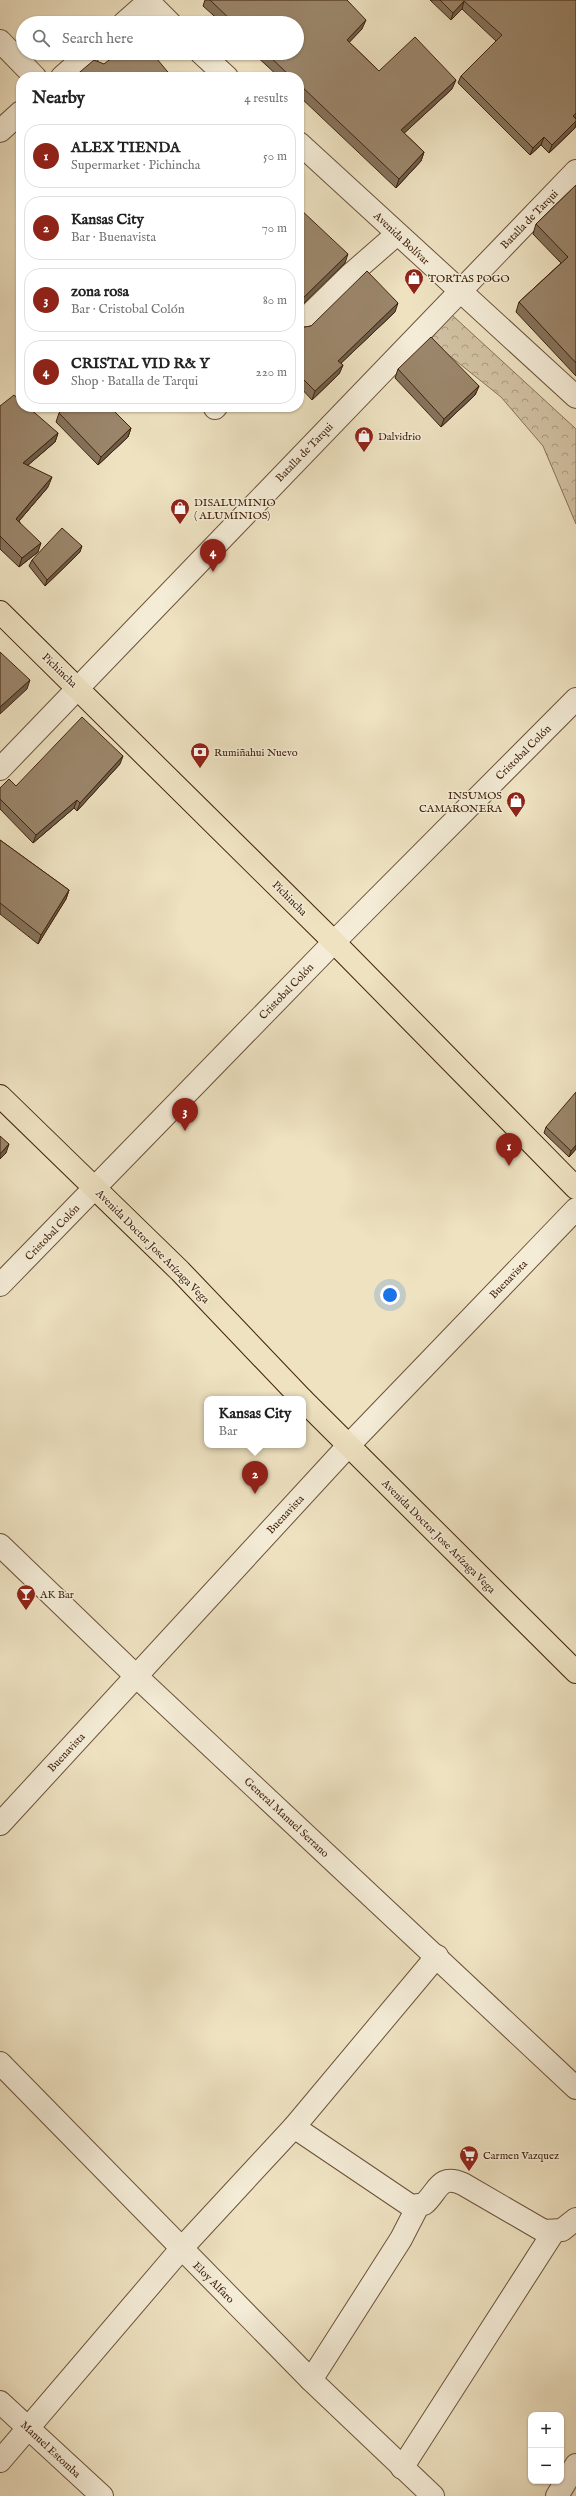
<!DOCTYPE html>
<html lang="en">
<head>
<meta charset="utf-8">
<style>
  body { margin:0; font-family:"IM FELL English",serif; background:#f6f6f6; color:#222 }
  .controls { position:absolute; right:12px; bottom:12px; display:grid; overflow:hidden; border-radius:8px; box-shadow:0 1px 3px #0004 }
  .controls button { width:36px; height:36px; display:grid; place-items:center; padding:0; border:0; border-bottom:1px solid #e0e0e0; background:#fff; color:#222; font:20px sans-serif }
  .you { position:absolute; left:390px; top:1295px; width:14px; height:14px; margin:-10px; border:3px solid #fff; border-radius:50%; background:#1a73e8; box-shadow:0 0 0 6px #1a73e833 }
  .badge { display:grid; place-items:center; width:26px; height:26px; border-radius:50%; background:#8f2418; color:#fff; font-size:13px; font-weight:700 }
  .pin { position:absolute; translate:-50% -33px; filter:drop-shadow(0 1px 2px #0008) }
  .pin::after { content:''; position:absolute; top:21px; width:14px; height:12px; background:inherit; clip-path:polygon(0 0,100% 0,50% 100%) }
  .popup { position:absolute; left:204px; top:1396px; width:102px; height:52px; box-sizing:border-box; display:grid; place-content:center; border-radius:8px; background:#fff; filter:drop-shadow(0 1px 3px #0005); font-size:13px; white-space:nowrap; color:#767676 }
  .popup b { font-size:15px; color:#222 }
  .popup::after { content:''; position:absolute; left:50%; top:100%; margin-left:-8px; border:8px solid transparent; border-top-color:#fff }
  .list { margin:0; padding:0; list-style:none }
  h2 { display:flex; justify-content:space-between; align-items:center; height:52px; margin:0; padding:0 16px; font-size:17px }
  h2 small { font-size:13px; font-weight:400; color:#767676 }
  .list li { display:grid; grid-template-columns:26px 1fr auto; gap:12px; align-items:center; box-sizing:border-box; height:64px; margin:0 8px 8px; padding:0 8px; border:1px solid #e0e0e0; border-radius:16px }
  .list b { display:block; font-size:15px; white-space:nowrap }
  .list p { margin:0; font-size:13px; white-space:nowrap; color:#767676 }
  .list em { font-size:13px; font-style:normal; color:#767676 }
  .icon { flex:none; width:22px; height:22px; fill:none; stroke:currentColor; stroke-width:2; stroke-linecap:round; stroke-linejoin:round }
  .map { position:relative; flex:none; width:576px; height:2496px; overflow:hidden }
  .search { position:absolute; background:#fff; box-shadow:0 1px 3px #0004; left:16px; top:16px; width:288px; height:44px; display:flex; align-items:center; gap:10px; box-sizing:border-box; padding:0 14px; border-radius:22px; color:#767676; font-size:15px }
  .panel { position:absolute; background:#fff; box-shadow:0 1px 3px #0004; left:16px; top:72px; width:288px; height:340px; border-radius:16px }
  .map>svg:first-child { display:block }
</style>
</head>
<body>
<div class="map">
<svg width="576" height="2496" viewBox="0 0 576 2496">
  <defs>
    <pattern id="forest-crowns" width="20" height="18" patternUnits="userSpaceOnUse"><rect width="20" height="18" fill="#d1c1a2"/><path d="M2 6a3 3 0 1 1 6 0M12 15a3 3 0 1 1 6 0" fill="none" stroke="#ab9c82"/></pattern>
  </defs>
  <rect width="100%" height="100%" fill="#eee2c1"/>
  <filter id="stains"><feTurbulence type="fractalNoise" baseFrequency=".005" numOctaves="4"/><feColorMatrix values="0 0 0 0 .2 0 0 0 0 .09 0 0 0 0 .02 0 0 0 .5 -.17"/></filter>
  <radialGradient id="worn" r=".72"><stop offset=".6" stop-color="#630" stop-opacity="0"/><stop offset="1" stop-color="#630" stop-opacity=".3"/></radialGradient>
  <path fill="url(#forest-crowns)" stroke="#897258" d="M 452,315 L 576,429 L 576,524 L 543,446 L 501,397 L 430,340 Z"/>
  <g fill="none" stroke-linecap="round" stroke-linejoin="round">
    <g stroke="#6c523a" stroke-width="24">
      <g id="minor">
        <path d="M 147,0 L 170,23"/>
        <path d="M 124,23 L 150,0"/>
        <path d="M 0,41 L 35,77"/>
        <path d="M 201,53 L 227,77"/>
        <path d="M 62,77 L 89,53"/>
        <path d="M 0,131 L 21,112"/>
        <path d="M 299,143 L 576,397"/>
        <path d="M 299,325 L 350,275 L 397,234"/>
        <path d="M 215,408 L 216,407"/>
        <path d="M 0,769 L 576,171"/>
        <path d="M 0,1285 L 334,942 L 576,699"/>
        <path d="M 0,1545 L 136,1676 L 576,2088"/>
        <path d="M 0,1824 L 348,1446 L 576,1209"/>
        <path d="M 0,2063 L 311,2380 L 433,2496"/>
        <path d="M 294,2127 L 411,2206 L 424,2204 C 438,2192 439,2173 463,2184 L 544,2231 L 562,2230 L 576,2219"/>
        <path d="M 311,2380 L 401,2239 L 418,2206"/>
        <path d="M 0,2402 L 102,2496"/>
        <path d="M 0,2461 L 181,2249 L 294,2127 L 437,1956"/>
        <path d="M 402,2468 L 553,2233"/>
        <path d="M 557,2496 L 576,2465"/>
      </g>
    </g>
    <g stroke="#41220d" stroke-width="24">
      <g id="major">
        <path d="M 0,612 L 334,942 L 576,1188"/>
        <path d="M 0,1096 L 180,1271 L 302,1399"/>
        <path d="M 303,1400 L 576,1672"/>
      </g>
    </g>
    <use href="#minor" stroke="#f4ecd7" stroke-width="22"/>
    <use href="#major" stroke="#eee2c1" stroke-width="22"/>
  </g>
  <g fill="#85735c" stroke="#41220d">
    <path d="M 205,0 L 347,0 L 362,29 L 349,42 L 379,71 L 452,89 L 404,133 L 424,152 L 421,161 L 396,188 L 299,96 L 299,77 L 279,77 L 253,53 L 297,53 L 297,23 L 222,23 L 203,6 Z"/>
    <path d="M 430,0 L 576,0 L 575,118 L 575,128 L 549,153 L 541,145 L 530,155 L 458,83 L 461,76 L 496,41 L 462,9 L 451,20 Z"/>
    <path d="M 576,185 L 576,376 L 516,312 L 519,302 L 561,263 L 533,234 L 536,224 Z"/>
    <path d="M 395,312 L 341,363 L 343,365 L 339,374 L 312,400 L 299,386 L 299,328 Z"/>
    <path d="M 398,369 L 479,386 L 475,395 L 441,427 L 395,378 Z"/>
    <path d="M 0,406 L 58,433 L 55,442 L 28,465 L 48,487 L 19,521 L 38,552 L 19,567 L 0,549 Z"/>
    <path d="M 59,413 L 131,428 L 128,437 L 98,465 L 56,422 Z"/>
    <path d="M 80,552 L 45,586 L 29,566 L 32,560 Z"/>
    <path d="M 120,764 L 77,811 L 74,808 L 33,843 L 0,809 L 0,788 L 16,786 Z"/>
    <path d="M 0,840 L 69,890 L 66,899 L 38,944 L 0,914 Z"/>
    <path d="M 546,1127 L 576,1149 L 569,1157 L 544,1133 Z"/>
  </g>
  <g fill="#6c5e4b" stroke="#41220d">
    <path d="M 464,1 L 462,9 L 451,20 L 453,13 Z"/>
    <path d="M 366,20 L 362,29 L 343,49 L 347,40 Z"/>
    <path d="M 456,80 L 452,89 L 398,139 L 401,130 Z"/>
    <path d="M 576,113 L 576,117 L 570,124 L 573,116 Z"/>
    <path d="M 576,121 L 576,124 L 575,128 L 549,153 L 552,145 Z"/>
    <path d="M 544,137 L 541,145 L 530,155 L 533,148 Z"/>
    <path d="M 424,152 L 421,161 L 396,188 L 399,179 Z"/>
    <path d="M 348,254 L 345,263 L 299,308 L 299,302 Z"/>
    <path d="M 398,303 L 395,312 L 335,369 L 338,361 Z"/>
    <path d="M 343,365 L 339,374 L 312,400 L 315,391 Z"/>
    <path d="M 479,386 L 475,395 L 441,427 L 444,419 Z"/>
    <path d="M 131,428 L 128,437 L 98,465 L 101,457 Z"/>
    <path d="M 58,433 L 55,442 L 20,472 L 23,463 Z"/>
    <path d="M 52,477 L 48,487 L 13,528 L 16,519 Z"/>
    <path d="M 41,543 L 38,552 L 19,567 L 22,558 Z"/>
    <path d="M 82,546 L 80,552 L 45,586 L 47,580 Z"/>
    <path d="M 30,680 L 27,689 L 0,714 L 0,707 Z"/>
    <path d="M 123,756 L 120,764 L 77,811 L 80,803 Z"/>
    <path d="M 77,800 L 74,808 L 33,843 L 36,835 Z"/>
    <path d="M 69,890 L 66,899 L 38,944 L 41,935 Z"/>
    <path d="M 9,1144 L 6,1153 L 0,1159 L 0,1154 Z"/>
    <path d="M 576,1145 L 576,1149 L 569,1157 L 571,1151 Z"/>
  </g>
  <g fill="#9b866b" stroke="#41220d">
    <path d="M 210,0 L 347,0 L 366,20 L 347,40 L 379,71 L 415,37 L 456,80 L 401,130 L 424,152 L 399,179 L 299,84 L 299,77 L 291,77 L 266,53 L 297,53 L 297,23 L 234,23 Z"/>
    <path d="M 440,0 L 576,0 L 576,113 L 573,116 L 576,119 L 576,121 L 552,145 L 544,137 L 533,148 L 461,76 L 502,35 L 464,1 L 453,13 Z"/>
    <path d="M 118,53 L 152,53 L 172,77 L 74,77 L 94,60 L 104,64 Z"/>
    <path d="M 576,185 L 576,363 L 519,302 L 568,257 L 536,224 Z"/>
    <path d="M 299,208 L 348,254 L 299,302 Z"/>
    <path d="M 367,271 L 398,303 L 338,361 L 343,365 L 315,391 L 299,375 L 299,328 L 311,326 Z"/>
    <path d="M 431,337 L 479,386 L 444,419 L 398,369 Z"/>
    <path d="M 14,395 L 21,401 L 21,407 L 28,407 L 58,433 L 23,463 L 52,477 L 16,519 L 41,543 L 22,558 L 0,536 L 0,406 Z"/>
    <path d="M 66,407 L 110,407 L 131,428 L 101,457 L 59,413 Z"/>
    <path d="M 62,528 L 82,546 L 47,580 L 32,560 Z"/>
    <path d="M 0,652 L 30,680 L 0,707 Z"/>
    <path d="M 82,717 L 123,756 L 80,803 L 77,800 L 36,835 L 0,799 L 0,788 L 9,779 L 16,786 Z"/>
    <path d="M 0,840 L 69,890 L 41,935 L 0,903 Z"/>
    <path d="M 576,1092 L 576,1145 L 571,1151 L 546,1127 Z"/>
    <path d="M 0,1136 L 9,1144 L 0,1154 Z"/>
  </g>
  <defs>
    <g id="shop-pin" transform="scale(1)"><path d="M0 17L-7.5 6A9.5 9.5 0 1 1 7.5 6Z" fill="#8f2418" stroke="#f4ecd7"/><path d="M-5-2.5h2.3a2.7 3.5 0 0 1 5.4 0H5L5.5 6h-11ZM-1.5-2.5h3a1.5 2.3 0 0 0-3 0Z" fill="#fff"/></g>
    <g id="bank-pin" transform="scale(1)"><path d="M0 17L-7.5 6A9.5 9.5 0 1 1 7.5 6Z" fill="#8f2418" stroke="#f4ecd7"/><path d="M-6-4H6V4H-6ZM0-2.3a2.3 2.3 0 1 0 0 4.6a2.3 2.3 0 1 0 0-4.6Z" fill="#fff"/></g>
    <g id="bar-pin" transform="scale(1)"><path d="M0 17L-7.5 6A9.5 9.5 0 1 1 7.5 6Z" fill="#8f2418" stroke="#f4ecd7"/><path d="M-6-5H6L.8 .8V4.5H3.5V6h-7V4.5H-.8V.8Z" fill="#fff"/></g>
    <g id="supermarket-pin" transform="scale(1)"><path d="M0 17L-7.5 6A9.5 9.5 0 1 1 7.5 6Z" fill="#8f2418" stroke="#f4ecd7"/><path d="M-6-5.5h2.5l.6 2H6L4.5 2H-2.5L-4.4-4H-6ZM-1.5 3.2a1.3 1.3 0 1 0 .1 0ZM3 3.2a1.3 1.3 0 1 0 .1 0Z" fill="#fff"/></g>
  </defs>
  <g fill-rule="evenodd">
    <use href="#shop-pin" x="414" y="278"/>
    <use href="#shop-pin" x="364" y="436"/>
    <use href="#shop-pin" x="180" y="508"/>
    <use href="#bank-pin" x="200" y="752"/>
    <use href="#shop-pin" x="516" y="801"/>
    <use href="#bar-pin" x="26" y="1594"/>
    <use href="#supermarket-pin" x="469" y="2155"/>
  </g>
  <g text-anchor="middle" stroke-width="3" stroke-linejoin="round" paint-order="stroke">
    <g font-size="11" fill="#41220d" stroke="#f4ecd7">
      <text transform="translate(529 219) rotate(-46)" y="4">Batalla de Tarqui</text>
      <text transform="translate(402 238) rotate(43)" y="4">Avenida Bolívar</text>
      <text transform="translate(304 452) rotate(-46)" y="4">Batalla de Tarqui</text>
      <text transform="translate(60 670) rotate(44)" y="4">Pichincha</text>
      <text transform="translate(523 752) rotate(-45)" y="4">Cristobal Colón</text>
      <text transform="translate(290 898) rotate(45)" y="4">Pichincha</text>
      <text transform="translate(286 991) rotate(-46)" y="4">Cristobal Colón</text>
      <text transform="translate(52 1232) rotate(-46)" y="4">Cristobal Colón</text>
      <text transform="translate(153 1246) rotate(45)" y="4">Avenida Doctor Jose Arízaga Vega</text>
      <text transform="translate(508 1279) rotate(-46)" y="4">Buenavista</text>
      <text transform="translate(285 1514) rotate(-47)" y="4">Buenavista</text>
      <text transform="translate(439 1536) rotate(45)" y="4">Avenida Doctor Jose Arízaga Vega</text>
      <text transform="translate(66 1752) rotate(-47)" y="4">Buenavista</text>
      <text transform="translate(287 1817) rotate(43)" y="4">General Manuel Serrano</text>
      <text transform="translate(214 2282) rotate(45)" y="4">Eloy Alfaro</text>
      <text transform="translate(51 2449) rotate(43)" y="4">Manuel Estomba</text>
    </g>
    <g font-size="11" fill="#41220d" stroke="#f4ecd7" text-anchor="start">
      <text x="428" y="282">TORTAS POGO</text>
      <text x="378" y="440">Dalvidrio</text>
      <text x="194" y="506">DISALUMINIO<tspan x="194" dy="13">( ALUMINIOS)</tspan></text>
      <text x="214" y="756">Rumiñahui Nuevo</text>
      <text x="502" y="799" text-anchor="end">INSUMOS<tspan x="502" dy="13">CAMARONERA</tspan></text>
      <text x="40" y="1598">AK Bar</text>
      <text x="483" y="2159">Carmen Vazquez</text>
    </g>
  </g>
  <rect width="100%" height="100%" filter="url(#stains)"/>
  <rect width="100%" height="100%" fill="url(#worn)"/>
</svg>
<div class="controls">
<button>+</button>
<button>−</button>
</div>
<div class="you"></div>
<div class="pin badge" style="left:509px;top:1166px">1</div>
<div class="pin badge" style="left:255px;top:1494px">2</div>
<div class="popup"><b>Kansas City</b>Bar</div>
<div class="pin badge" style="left:185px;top:1131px">3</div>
<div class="pin badge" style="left:213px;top:572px">4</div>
<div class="search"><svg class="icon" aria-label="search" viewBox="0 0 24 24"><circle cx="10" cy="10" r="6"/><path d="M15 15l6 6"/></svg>Search here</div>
<section class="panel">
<h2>Nearby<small>4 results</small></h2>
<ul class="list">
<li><span class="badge">1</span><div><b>ALEX TIENDA</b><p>Supermarket · Pichincha</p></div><em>50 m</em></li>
<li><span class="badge">2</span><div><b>Kansas City</b><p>Bar · Buenavista</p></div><em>70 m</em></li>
<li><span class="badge">3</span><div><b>zona rosa</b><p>Bar · Cristobal Colón</p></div><em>80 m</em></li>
<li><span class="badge">4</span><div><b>CRISTAL VID R&amp; Y</b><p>Shop · Batalla de Tarqui</p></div><em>220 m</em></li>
</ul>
</section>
</div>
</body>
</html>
